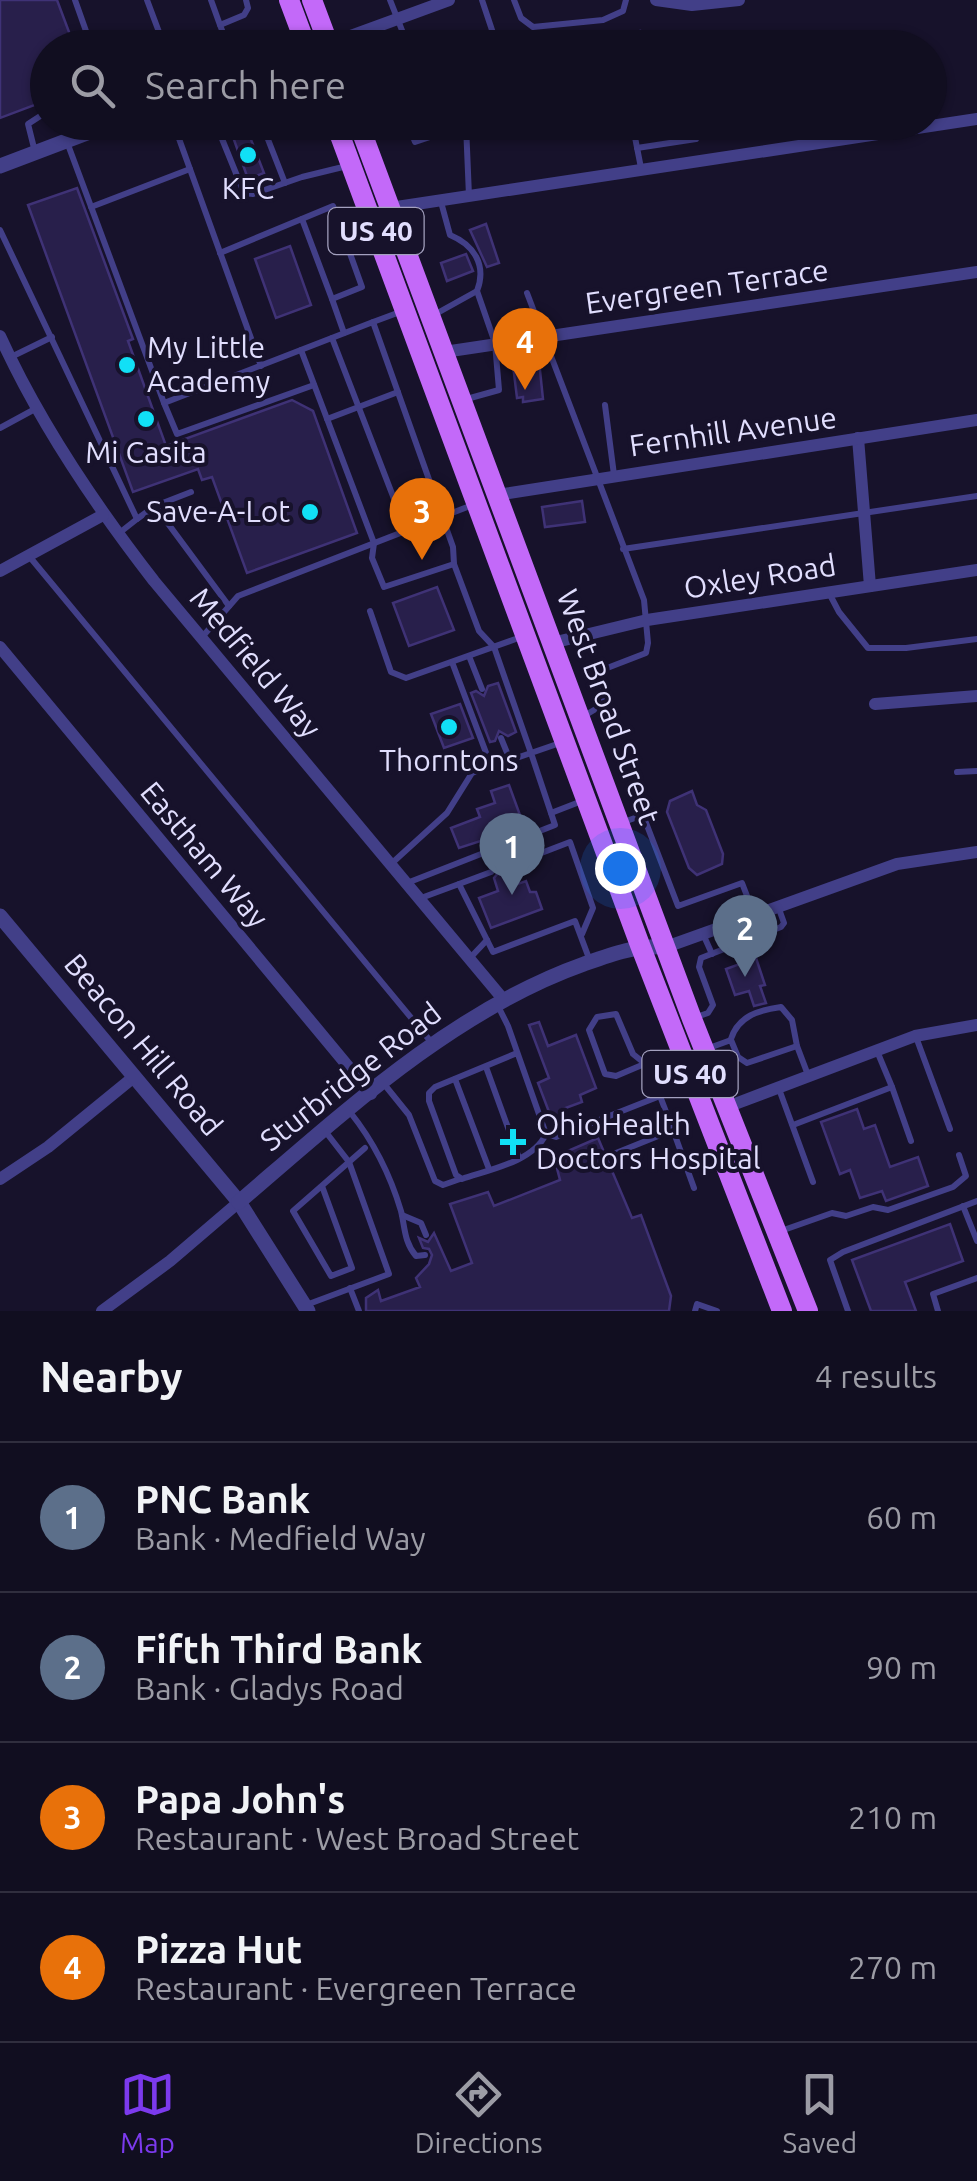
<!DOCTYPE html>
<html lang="en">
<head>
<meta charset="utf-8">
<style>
  body { margin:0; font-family:Ubuntu,sans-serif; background:#1e1c2d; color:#f1f3f6 }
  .you { position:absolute; left:620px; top:868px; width:35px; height:35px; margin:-25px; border:8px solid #fff; border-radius:50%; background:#1a73e8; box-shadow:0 0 0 15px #1a73e833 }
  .badge { display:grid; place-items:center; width:65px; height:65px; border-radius:50%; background:#7c3aed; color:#fff; font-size:32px; font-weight:700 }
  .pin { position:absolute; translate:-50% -82px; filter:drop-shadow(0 2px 5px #0008) }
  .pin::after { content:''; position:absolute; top:52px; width:35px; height:30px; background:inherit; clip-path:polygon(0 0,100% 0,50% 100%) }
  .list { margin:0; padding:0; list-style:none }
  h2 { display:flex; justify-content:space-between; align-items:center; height:130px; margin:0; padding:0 40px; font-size:42px }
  h2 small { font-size:32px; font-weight:400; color:#9c9ca5 }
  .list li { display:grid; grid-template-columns:65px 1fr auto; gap:30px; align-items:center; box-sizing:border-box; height:150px; padding:0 40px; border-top:2px solid #302e3e }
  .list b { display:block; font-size:38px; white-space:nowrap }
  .list p { margin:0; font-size:32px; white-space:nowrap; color:#9c9ca5 }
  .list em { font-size:32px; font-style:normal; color:#9c9ca5 }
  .icon { flex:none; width:55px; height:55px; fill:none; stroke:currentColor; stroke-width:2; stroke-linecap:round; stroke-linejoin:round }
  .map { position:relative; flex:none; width:977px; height:1311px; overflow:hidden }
  .search { position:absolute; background:#110e20; box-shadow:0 2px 8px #0004; left:30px; right:30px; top:30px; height:110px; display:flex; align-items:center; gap:25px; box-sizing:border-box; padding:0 35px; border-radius:55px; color:#9c9ca5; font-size:38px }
  .sheet { height:730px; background:#110e20 }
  nav { display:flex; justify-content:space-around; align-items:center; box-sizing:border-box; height:140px; border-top:2px solid #302e3e; background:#110e20; font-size:28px; color:#9c9ca5 }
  nav a { display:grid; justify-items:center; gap:5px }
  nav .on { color:#7c3aed }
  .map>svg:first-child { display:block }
</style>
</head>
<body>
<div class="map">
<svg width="977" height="1311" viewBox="0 0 977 1311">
  <rect width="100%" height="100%" fill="#17122b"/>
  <g fill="#281f4b" stroke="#3f3276" stroke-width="2.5">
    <path d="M 0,0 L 57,0 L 75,48 L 48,48 L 48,100 L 0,118 Z"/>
    <path d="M 640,31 L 642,48 L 591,48 L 590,41 L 625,37 L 625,34 Z"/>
    <path d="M 248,132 L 264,173 L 248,179 L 233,137 Z"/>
    <path d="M 77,188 L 133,339 L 128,341 L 166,446 L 292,400 L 313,411 L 357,533 L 247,573 L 212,477 L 202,480 L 198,469 L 133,492 L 28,205 Z"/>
    <path d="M 486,224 L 499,263 L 487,267 L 470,230 Z"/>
    <path d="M 290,246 L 311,305 L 276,318 L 255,259 Z"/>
    <path d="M 466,254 L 473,271 L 447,281 L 441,263 Z"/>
    <path d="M 539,361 L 543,399 L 523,402 L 523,397 L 517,398 L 513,365 Z"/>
    <path d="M 582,501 L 585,522 L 545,527 L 542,507 Z"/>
    <path d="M 437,587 L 454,630 L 409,646 L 393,603 Z"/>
    <path d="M 498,683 L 516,732 L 508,736 L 499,731 L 495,741 L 490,742 L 471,693 L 476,691 L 484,696 L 488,686 Z"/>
    <path d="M 460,704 L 473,738 L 444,748 L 431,714 Z"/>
    <path d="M 509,785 L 521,818 L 524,817 L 527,826 L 459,848 L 451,828 L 480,817 L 477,809 L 495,803 L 491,791 Z"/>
    <path d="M 692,791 L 697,805 L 706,810 L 723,854 L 722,864 L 697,875 L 689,868 L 667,812 L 670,801 Z"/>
    <path d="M 498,873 L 504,874 L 509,887 L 526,881 L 530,892 L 536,892 L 542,909 L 491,928 L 479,898 L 498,891 L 494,878 Z"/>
    <path d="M 756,958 L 765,985 L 760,986 L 766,1003 L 754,1006 L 749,991 L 735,995 L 726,969 Z"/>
    <path d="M 539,1022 L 548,1046 L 576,1035 L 596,1088 L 580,1095 L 582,1102 L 560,1110 L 564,1121 L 554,1125 L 538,1083 L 549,1078 L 529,1025 Z"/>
    <path d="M 857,1109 L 864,1129 L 875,1125 L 890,1167 L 918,1157 L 928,1186 L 886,1201 L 882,1191 L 860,1198 L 850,1170 L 840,1174 L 821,1122 Z"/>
    <path d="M 598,1138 L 632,1218 L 641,1215 L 671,1296 L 669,1311 L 366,1311 L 366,1298 L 378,1290 L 381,1301 L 420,1287 L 416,1278 L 429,1264 L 432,1255 L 429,1249 L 423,1248 L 419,1238 L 428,1242 L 434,1233 L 451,1271 L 472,1263 L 450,1204 L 488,1192 L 494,1206 L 560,1180 L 554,1157 Z"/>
    <path d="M 950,1224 L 963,1261 L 905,1282 L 916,1311 L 871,1311 L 852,1260 Z"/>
  </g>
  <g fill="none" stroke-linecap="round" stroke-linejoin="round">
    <g stroke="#423f88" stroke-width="6">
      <path d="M 75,0 L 92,48"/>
      <path d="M 147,0 L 165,48"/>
      <path d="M 211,0 L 220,25"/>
      <path d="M 390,0 L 409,48"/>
      <path d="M 482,0 L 498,48"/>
      <path d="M 514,0 L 521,18 L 533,27 L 603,20 L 623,11 L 626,0"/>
      <path d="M 199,48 L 225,38 L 220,25 L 244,15 L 248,8 L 246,0"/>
      <path d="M 447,48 L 494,34"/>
      <path d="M 173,122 L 261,366"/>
      <path d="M 210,122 L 218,129 L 220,122"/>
      <path d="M 232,122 L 218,129 L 244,193 L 253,194 L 302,177 L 347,166"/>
      <path d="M 258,122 L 262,124 L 285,183"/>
      <path d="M 407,122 L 415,142 L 466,125 L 469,196"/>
      <path d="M 632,122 L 641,168"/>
      <path d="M 67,142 L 164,403 L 373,322 L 453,547 L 454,564 L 479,631 L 494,647 L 531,753 L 472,773 L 447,813 L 391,864"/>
      <path d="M 637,148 L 696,139 L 694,122"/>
      <path d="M 35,152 L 28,124 L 48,111"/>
      <path d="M 91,207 L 190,169"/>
      <path d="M 302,219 L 332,299"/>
      <path d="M 0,230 L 137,519 L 155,506 L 229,606"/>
      <path d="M 220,253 L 333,206 L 362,287 L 332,299 L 344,333"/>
      <path d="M 527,293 L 644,600 L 648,643 L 646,653 L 602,670 L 604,704 L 584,716"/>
      <path d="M 432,316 L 477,291 C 487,265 474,245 450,235 L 441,202"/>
      <path d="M 373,322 L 400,312"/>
      <path d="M 332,338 L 406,530"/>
      <path d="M 301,350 L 374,543 L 372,558 L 384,587 L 454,564"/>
      <path d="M 11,357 L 52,337"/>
      <path d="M 463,400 L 499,390 L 495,343 L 477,291"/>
      <path d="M 164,403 L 177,434 L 314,385"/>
      <path d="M 605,405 L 614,475"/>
      <path d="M 327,419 L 398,392"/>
      <path d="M 0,428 L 35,409"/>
      <path d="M 155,506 L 191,492"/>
      <path d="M 118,534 L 137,519"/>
      <path d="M 623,549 L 977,496"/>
      <path d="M 29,556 L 432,1043"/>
      <path d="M 829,593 L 839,612 L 868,648 L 906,648 L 977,639"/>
      <path d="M 370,611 L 391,672 L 406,678 L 524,636"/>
      <path d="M 203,636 L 238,596 L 475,504"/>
      <path d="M 469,656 L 482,689"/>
      <path d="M 452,662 L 491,766"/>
      <path d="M 501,738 L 510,760"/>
      <path d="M 957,772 L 977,771"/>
      <path d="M 551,813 L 582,801"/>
      <path d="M 621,823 L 643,815 L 678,906 L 742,883 L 754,914"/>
      <path d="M 502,868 L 570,842 L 593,908 L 582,934"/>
      <path d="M 407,883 L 555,825 L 531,753 L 563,742"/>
      <path d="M 459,884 L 491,872"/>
      <path d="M 421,898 L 459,884 L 493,952 L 575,921 L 590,961"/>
      <path d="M 703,934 L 712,954"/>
      <path d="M 471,957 L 487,940"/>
      <path d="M 497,1004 L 508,1026 L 546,1134 C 533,1162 488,1170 462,1179 L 456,1175 L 429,1101 L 429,1093 L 435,1087 L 517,1053"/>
      <path d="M 693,1018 L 708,1013 L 713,1005 L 699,967 L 701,958 L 781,927 L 784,923 L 779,909"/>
      <path d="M 916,1037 L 950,1129"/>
      <path d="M 731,1039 C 738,1016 759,1010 781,1007 L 792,1020 L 797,1046"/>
      <path d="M 709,1048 L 731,1040 L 738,1057 L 747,1063 L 797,1046 L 808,1075"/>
      <path d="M 877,1051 L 892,1087"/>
      <path d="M 486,1067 L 519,1158"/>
      <path d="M 455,1079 L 489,1169"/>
      <path d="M 384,1084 L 409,1115 L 435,1181 L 443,1185 L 460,1179"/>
      <path d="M 779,1089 L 813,1182"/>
      <path d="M 350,1112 C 374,1142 390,1174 401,1211 C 405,1227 404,1242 416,1256 L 425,1255"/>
      <path d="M 793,1125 L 892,1087 L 911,1141"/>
      <path d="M 673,1130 L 694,1188"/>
      <path d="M 546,1134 L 556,1137 L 660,1096 L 649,1067 L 633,1054 L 616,1014 L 597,1017 L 589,1030 L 605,1074 L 616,1076 L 642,1065"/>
      <path d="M 616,1153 L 673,1130 L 660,1096"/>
      <path d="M 322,1186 L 352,1268 L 331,1276 L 293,1211 L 365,1148"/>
      <path d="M 963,1206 L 977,1241"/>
      <path d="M 402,1215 L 421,1223 L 426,1235"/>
      <path d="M 778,1232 L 832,1213 L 846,1216 L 873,1207 L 888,1210 L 953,1187 L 966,1176 L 959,1155"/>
      <path d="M 350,1288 L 359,1311"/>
      <path d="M 306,1305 L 389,1274 L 349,1162 L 325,1131"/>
      <path d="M 695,1311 L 697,1304 L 717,1311"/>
      <path d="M 848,1311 L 830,1260 L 843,1252 L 977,1201"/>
      <path d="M 938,1311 L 933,1294 L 977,1278"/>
    </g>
    <g stroke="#423f88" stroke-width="12">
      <path d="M 656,0 L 692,5 L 739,0"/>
      <path d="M 318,48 L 449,0"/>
      <path d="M 390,208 L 977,119"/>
      <path d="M 0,336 C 40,424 95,505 154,581 L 503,999"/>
      <path d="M 444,352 L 977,272"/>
      <path d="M 858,438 L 870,586"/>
      <path d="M 497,495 L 977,420"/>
      <path d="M 0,571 L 103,515"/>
      <path d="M 552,643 L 647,620 L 977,570"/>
      <path d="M 0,647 L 371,1094"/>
      <path d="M 875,704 L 977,696"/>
      <path d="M 666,947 L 897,864 L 977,852"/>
      <path d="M 727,1107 L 915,1036 L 977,1025"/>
      <path d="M 0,1179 L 48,1147 L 135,1076"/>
      <path d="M 102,1311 L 170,1261 L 239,1202"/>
    </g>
    <g stroke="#423f88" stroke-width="15">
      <path d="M 0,166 L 116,122"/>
      <path d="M 0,916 L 239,1202 L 308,1311"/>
      <path d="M 239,1202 C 343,1113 454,1010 584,964 C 612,954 636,945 666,947"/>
    </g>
    <g stroke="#c369f9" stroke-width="20">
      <path d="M 289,0 L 307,48"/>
      <path d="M 312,0 L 330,48"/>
      <path d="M 335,122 L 640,945 L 782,1311"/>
      <path d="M 358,122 L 692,1019 L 808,1311"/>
    </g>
  </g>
  <g fill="#11e0f6" stroke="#17122b" stroke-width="4">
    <circle cx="248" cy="155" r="10"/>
    <circle cx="127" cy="365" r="10"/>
    <circle cx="146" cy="419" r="10"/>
    <circle cx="310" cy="512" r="10"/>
    <circle cx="449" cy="727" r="10"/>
    <path d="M508 1127h10v10h10v10h-10v10h-10v-10h-10v-10h10z"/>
  </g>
  <g text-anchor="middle" stroke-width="8" stroke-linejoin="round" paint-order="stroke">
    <g fill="#17122b" stroke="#a4a1bf" stroke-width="2.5">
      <rect x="328.5" y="208" width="95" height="46" rx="8"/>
      <rect x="642.5" y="1051" width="95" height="46" rx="8"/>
    </g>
    <g font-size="28" font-weight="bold" fill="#e1defe">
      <text x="376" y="241">US 40</text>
      <text x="690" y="1084">US 40</text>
    </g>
    <g font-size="30" fill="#e1defe" stroke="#17122b">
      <text x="248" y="199">KFC</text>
      <text x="147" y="358" text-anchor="start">My Little<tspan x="147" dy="34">Academy</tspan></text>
      <text x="146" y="463">Mi Casita</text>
      <text x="290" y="522" text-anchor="end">Save-A-Lot</text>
      <text x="449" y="771">Thorntons</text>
      <text x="536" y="1135" text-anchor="start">OhioHealth<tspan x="536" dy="34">Doctors Hospital</tspan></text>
    </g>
    <g font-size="30" fill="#e1defe" stroke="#17122b">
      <text transform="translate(707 287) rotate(-8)" y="10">Evergreen Terrace</text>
      <text transform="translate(733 432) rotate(-8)" y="10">Fernhill Avenue</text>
      <text transform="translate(760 577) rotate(-9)" y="10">Oxley Road</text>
      <text transform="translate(255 663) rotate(50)" y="10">Medfield Way</text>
      <text transform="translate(608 707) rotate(70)" y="10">West Broad Street</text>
      <text transform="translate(204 855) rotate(50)" y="10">Eastham Way</text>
      <text transform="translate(143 1045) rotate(50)" y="10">Beacon Hill Road</text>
      <text transform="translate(351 1077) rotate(-38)" y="10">Sturbridge Road</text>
    </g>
  </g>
</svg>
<div class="you"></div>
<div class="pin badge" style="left:512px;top:895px;background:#5c6f8a">1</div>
<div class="pin badge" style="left:745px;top:977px;background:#5c6f8a">2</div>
<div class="pin badge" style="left:422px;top:560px;background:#e8710a">3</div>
<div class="pin badge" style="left:525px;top:390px;background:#e8710a">4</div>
<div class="search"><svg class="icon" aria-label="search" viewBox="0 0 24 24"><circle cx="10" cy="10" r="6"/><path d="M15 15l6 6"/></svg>Search here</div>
</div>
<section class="sheet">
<h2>Nearby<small>4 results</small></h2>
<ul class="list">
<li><span class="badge" style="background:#5c6f8a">1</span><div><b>PNC Bank</b><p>Bank · Medfield Way</p></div><em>60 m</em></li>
<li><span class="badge" style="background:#5c6f8a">2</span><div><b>Fifth Third Bank</b><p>Bank · Gladys Road</p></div><em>90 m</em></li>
<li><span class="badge" style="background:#e8710a">3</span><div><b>Papa John's</b><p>Restaurant · West Broad Street</p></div><em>210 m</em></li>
<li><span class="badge" style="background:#e8710a">4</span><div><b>Pizza Hut</b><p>Restaurant · Evergreen Terrace</p></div><em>270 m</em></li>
</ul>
</section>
<nav>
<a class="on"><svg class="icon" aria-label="map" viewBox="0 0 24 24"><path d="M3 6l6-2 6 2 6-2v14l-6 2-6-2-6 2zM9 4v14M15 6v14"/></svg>Map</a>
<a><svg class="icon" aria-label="directions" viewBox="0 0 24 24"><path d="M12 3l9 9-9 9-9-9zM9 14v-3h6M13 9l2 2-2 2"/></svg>Directions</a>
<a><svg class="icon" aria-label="saved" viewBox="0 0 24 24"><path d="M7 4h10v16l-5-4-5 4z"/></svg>Saved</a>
</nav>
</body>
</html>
